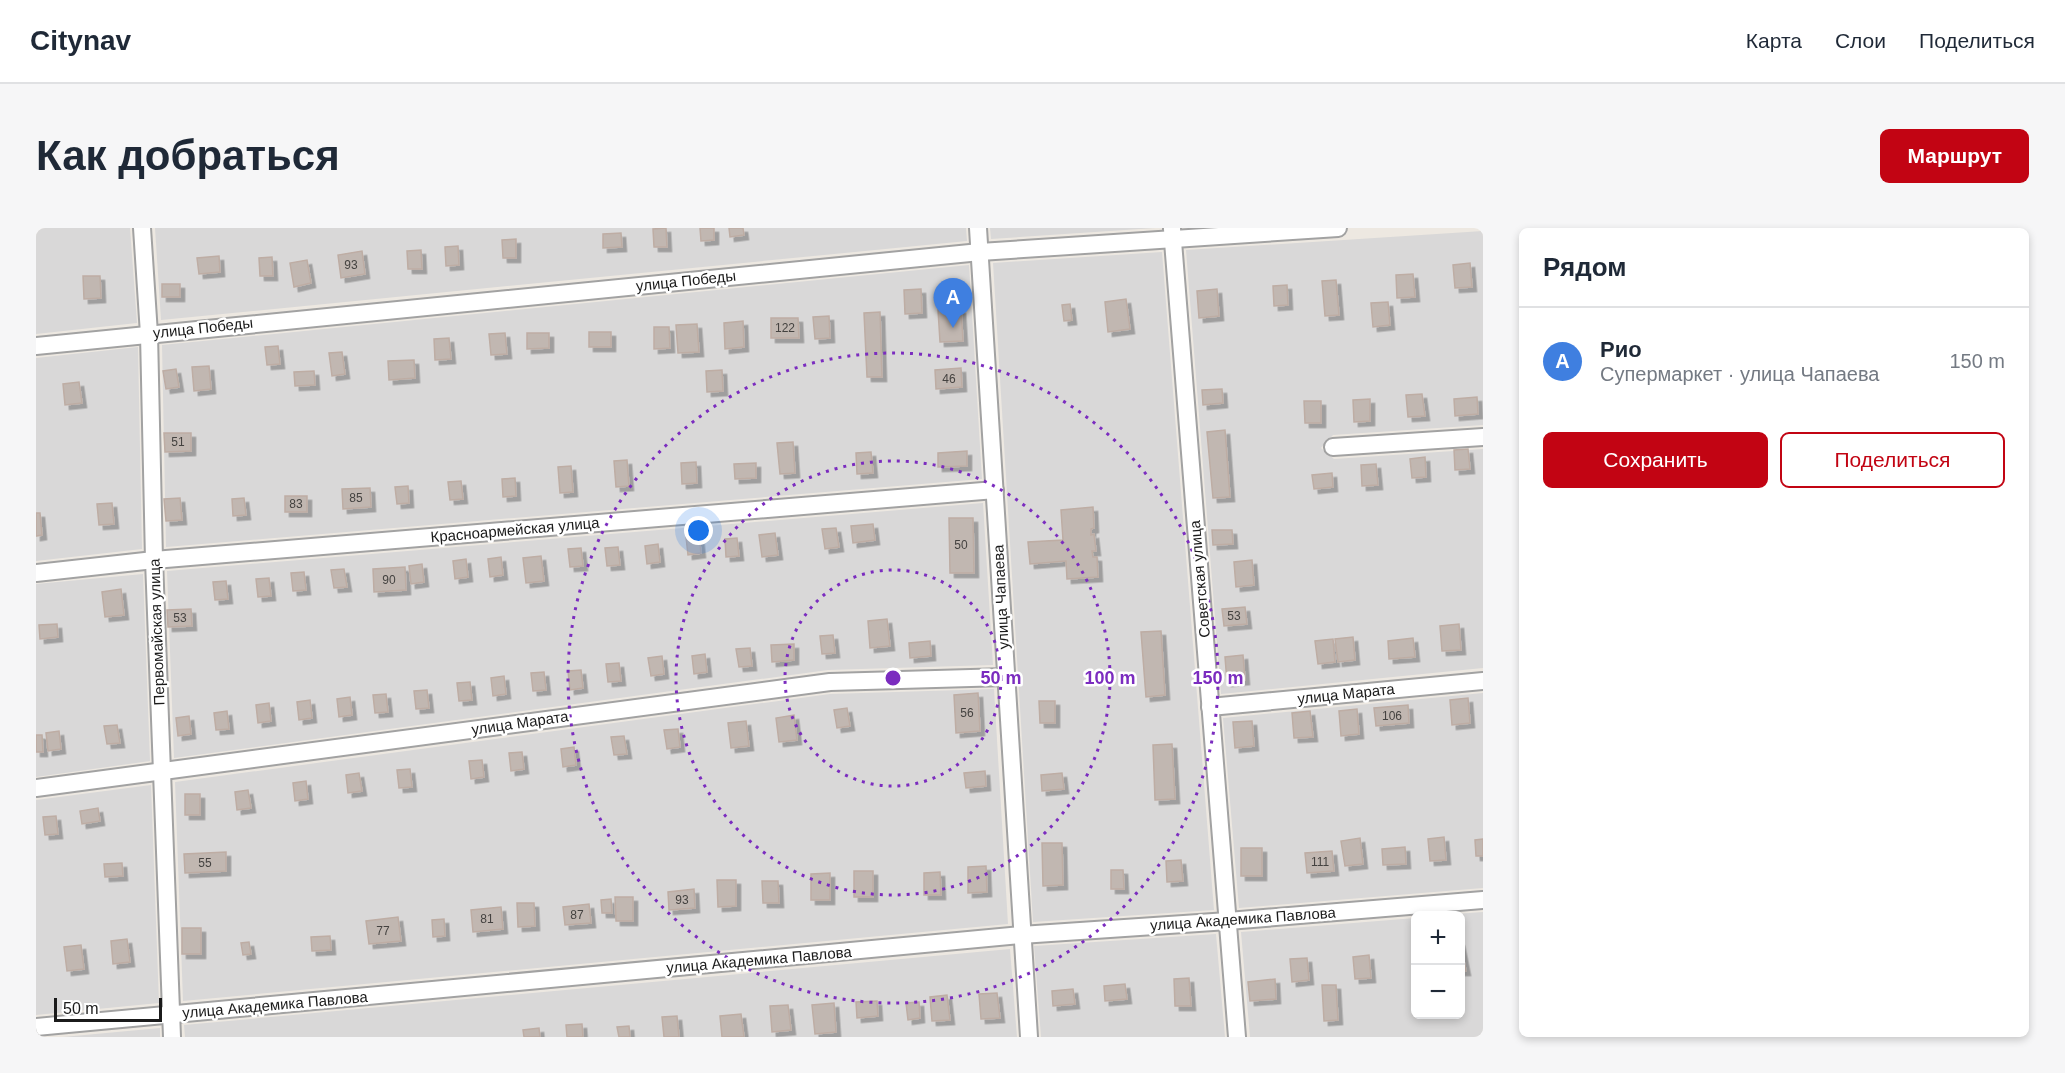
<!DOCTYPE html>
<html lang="ru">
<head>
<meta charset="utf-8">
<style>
  body { margin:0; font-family:Arial,sans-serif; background:#f6f6f7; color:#1f2937 }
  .controls { position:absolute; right:18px; bottom:18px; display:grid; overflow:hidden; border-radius:9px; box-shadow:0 3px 9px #0003 }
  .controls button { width:54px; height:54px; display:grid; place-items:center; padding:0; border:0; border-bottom:2px solid #e0e1e3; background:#fff; color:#1f2937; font:30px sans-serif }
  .scale { position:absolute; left:18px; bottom:15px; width:108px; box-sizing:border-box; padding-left:6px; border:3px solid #1b1b1b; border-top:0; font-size:16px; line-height:21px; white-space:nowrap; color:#1b1b1b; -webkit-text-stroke:4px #fff; paint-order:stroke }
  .you { position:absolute; left:663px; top:303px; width:21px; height:21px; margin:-15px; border:4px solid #fff; border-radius:50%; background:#1a73e8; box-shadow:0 0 0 9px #1a73e833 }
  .badge { display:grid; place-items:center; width:39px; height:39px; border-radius:50%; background:#c20413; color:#fff; font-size:20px; font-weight:700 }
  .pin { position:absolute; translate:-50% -50px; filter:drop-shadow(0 2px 3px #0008) }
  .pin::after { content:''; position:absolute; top:32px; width:21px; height:18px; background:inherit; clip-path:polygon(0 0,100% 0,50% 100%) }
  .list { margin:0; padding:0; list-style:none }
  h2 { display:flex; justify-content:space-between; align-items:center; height:78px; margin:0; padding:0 24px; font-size:26px }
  h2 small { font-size:20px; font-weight:400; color:#747a83 }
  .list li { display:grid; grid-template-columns:39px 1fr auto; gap:18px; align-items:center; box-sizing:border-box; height:108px; padding:0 24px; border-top:2px solid #e0e1e3 }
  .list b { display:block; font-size:22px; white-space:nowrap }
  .list p { margin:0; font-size:20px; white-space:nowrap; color:#747a83 }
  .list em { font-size:20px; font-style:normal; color:#747a83 }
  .actions { display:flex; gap:12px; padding:18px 24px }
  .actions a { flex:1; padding:14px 0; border:2px solid #c20413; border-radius:9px; text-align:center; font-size:21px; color:#c20413 }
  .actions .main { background:#c20413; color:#fff }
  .map { position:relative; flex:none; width:1447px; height:809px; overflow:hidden; border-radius:9px }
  header { display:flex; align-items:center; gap:36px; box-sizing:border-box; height:84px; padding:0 30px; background:#fff; border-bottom:2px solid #e0e1e3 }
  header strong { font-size:28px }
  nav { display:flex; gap:33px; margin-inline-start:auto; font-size:21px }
  .intro { display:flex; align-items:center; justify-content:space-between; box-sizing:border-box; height:144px; padding:0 36px }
  h1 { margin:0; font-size:42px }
  .button { padding:15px 27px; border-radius:9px; background:#c20413; color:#fff; font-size:21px; font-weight:700 }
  main { display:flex; gap:36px; padding:0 36px }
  aside { flex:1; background:#fff; border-radius:9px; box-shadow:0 3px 9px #0003 }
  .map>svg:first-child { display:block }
</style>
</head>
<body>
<header>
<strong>Citynav</strong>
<nav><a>Карта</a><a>Слои</a><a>Поделиться</a></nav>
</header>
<div class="intro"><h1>Как добраться</h1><a class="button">Маршрут</a></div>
<main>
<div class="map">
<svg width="1447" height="809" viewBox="0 0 1447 809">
  <defs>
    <filter id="shadow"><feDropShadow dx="4.5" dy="4.5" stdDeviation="0" flood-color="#0004"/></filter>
  </defs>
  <rect width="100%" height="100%" fill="#ede8e1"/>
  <g fill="#d9d8d8">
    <path d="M 0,0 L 94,0 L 101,95 L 0,106 Z"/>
    <path d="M 119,0 L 930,0 L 931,13 L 125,92 Z"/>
    <path d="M 954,0 L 1119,0 L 955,11 Z"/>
    <path d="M 1447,3 L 1447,197 L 1297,207 L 1285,220 L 1298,231 L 1447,221 L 1447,440 L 1185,466 L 1150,22 Z"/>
    <path d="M 1126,24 L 1178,682 L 997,694 L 957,35 Z"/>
    <path d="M 933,37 L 946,251 L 130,319 L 126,117 Z"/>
    <path d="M 102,119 L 106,321 L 0,333 L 0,130 Z"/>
    <path d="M 947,275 L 957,437 L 792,442 L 138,530 L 131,343 Z"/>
    <path d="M 107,346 L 114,533 L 0,549 L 0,356 Z"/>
    <path d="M 958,461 L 972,696 L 147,773 L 139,554 L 794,466 Z"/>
    <path d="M 1447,465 L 1447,660 L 1203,680 L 1187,490 Z"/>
    <path d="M 115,557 L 123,775 L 0,787 L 0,572 Z"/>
    <path d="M 1447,684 L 1447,809 L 1214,809 L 1205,704 L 1379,690 L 1380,786 L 1424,786 L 1424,688 L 1405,687 Z"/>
    <path d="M 1180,706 L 1189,809 L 1005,809 L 998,718 Z"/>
    <path d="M 974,721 L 981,809 L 149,809 L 148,797 Z"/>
    <path d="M 124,800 L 124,809 L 27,809 Z"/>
  </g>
  <g fill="#c1b7b1" stroke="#beada4" stroke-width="1.5" filter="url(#shadow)">
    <path d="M 630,0 L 631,19 L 618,19 L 617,1 Z"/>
    <path d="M 664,0 L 678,0 L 678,12 L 665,13 Z"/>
    <path d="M 693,0 L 707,0 L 708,7 L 694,9 Z"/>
    <path d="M 585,5 L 586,19 L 567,20 L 567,6 Z"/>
    <path d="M 480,11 L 480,30 L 467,30 L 466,12 Z"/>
    <path d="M 422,18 L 423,37 L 410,38 L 409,19 Z"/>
    <path d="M 385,22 L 386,41 L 372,41 L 371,23 Z"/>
    <path d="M 326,23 L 329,46 L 305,50 L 302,27 Z"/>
    <path d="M 183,28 L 184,44 L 163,46 L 161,30 Z"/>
    <path d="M 236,29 L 237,48 L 224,48 L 223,30 Z"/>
    <path d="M 271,32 L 275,55 L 258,59 L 254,35 Z"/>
    <path d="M 1434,35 L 1436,59 L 1419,60 L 1417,37 Z"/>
    <path d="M 1377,46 L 1379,69 L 1361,70 L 1360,47 Z"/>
    <path d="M 47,48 L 64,48 L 65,70 L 48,71 Z"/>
    <path d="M 1300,52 L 1303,87 L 1289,88 L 1286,53 Z"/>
    <rect x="126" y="56" width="18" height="13"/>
    <path d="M 1251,57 L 1252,77 L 1238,78 L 1237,58 Z"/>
    <path d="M 885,61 L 886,85 L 869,86 L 868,62 Z"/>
    <path d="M 1181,61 L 1183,88 L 1163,90 L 1161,63 Z"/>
    <path d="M 1090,71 L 1094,101 L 1072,104 L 1069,74 Z"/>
    <path d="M 1352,74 L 1354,97 L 1337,99 L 1335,75 Z"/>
    <path d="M 1034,76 L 1036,92 L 1028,93 L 1026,77 Z"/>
    <path d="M 925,81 L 927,113 L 904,114 L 902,82 Z"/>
    <path d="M 844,84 L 846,149 L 831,149 L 828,85 Z"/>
    <path d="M 793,88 L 794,110 L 779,111 L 777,89 Z"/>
    <path d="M 735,90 L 762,90 L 763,110 L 735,110 Z"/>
    <path d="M 707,93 L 708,119 L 689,121 L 688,95 Z"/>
    <path d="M 661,96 L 663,124 L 642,125 L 640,97 Z"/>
    <path d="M 618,99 L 633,99 L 634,120 L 618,121 Z"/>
    <rect x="553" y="104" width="22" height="15"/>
    <path d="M 469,105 L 471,126 L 455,127 L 453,106 Z"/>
    <path d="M 491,105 L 513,105 L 513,120 L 491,121 Z"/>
    <path d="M 413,110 L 415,131 L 399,132 L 398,111 Z"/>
    <path d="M 242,118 L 244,136 L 231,137 L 229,119 Z"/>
    <path d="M 306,124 L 309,146 L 296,148 L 293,125 Z"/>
    <path d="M 378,132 L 379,150 L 353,152 L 352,133 Z"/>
    <path d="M 173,138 L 175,161 L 158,163 L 156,139 Z"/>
    <path d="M 925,140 L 926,159 L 900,161 L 899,142 Z"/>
    <path d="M 140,141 L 143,159 L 130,161 L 127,143 Z"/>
    <path d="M 686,142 L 687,163 L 671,164 L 670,143 Z"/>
    <path d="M 278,143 L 279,157 L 259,158 L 258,144 Z"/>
    <path d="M 43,154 L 46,175 L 29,177 L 27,156 Z"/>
    <path d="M 1186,161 L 1187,175 L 1167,177 L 1166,162 Z"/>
    <path d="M 1386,166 L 1389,188 L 1372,189 L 1370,167 Z"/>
    <path d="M 1441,169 L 1442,186 L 1419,188 L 1418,171 Z"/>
    <path d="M 1334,171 L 1334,193 L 1318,194 L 1317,172 Z"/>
    <path d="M 1268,173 L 1285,173 L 1285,195 L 1269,195 Z"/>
    <path d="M 1189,202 L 1194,269 L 1177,270 L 1171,204 Z"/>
    <path d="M 128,205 L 155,205 L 155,223 L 129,224 Z"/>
    <path d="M 757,214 L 759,245 L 744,246 L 741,215 Z"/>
    <path d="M 1432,221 L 1434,241 L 1419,242 L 1418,222 Z"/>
    <path d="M 931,223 L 931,238 L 902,239 L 902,225 Z"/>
    <path d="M 835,224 L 837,245 L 821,246 L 820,225 Z"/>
    <path d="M 1389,229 L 1390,249 L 1376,250 L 1374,231 Z"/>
    <path d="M 591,232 L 593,258 L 580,259 L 578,233 Z"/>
    <path d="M 660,234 L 661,255 L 646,256 L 645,235 Z"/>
    <path d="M 720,235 L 720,250 L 699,251 L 698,236 Z"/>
    <path d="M 1340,236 L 1342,257 L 1326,258 L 1325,237 Z"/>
    <path d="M 535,238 L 537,264 L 524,265 L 522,239 Z"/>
    <path d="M 1296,245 L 1297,259 L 1278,261 L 1276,247 Z"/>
    <path d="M 479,250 L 480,268 L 467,269 L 466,251 Z"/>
    <path d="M 425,253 L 427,271 L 414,272 L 412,254 Z"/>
    <path d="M 372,258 L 373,275 L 361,276 L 359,259 Z"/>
    <path d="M 334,260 L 335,279 L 307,281 L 306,261 Z"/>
    <rect x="249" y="268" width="22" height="16"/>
    <path d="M 144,270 L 146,292 L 130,293 L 128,271 Z"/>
    <path d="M 208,270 L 210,287 L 197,288 L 196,271 Z"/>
    <path d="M 76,275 L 78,296 L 63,297 L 61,276 Z"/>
    <path d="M 1057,279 L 1058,300 L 1055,301 L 1055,307 L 1058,306 L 1060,323 L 1056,323 L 1057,329 L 1061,329 L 1062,349 L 1031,351 L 1030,333 L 994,336 L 992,314 L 1027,312 L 1025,282 Z"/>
    <path d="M 0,285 L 4,285 L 6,307 L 0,308 Z"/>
    <path d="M 913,290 L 937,290 L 938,345 L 914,345 Z"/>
    <path d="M 837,296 L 839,312 L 817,315 L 815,298 Z"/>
    <path d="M 800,300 L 803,319 L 789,321 L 786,301 Z"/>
    <path d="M 1176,302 L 1196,302 L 1197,316 L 1177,317 Z"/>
    <path d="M 739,305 L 742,327 L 726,329 L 723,307 Z"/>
    <path d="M 663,307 L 665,325 L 652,327 L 650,309 Z"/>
    <path d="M 701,310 L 703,328 L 690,329 L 689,311 Z"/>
    <path d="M 622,316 L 624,334 L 611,336 L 609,318 Z"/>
    <path d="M 582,319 L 584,337 L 571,338 L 569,320 Z"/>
    <path d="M 545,320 L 547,338 L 534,339 L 532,321 Z"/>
    <path d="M 505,328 L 508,353 L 490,355 L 487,330 Z"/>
    <path d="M 465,329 L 467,347 L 454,349 L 452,331 Z"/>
    <path d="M 430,331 L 432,349 L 419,351 L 417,333 Z"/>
    <path d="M 1216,332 L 1218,357 L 1200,359 L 1198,334 Z"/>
    <path d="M 386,336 L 388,354 L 375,356 L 373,338 Z"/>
    <path d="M 369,339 L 370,362 L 338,364 L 337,341 Z"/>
    <path d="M 308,341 L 311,359 L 298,360 L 295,342 Z"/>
    <path d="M 268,344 L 270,362 L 257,363 L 255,345 Z"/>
    <path d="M 233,350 L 235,368 L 222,369 L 220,351 Z"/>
    <path d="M 190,353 L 192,371 L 179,372 L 177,354 Z"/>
    <path d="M 85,361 L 88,387 L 69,389 L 66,364 Z"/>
    <path d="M 1209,379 L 1211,396 L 1188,398 L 1186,381 Z"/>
    <path d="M 155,381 L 156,398 L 132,399 L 131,382 Z"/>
    <path d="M 851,391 L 854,418 L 834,420 L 832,393 Z"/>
    <path d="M 21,396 L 22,409 L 4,411 L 3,397 Z"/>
    <path d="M 1423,396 L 1425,422 L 1406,423 L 1404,398 Z"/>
    <path d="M 1125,403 L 1129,467 L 1110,469 L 1105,404 Z"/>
    <path d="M 797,407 L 799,425 L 786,426 L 784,408 Z"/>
    <path d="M 1317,409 L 1319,432 L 1302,434 L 1299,411 Z"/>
    <path d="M 1377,410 L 1379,429 L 1353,431 L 1352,413 Z"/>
    <path d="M 1297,411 L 1299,434 L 1282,436 L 1279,413 Z"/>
    <path d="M 894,413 L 895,428 L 874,430 L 873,415 Z"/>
    <path d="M 758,416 L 758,432 L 736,434 L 735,417 Z"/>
    <path d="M 714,420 L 716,438 L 703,439 L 700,421 Z"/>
    <path d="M 669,426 L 671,444 L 658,446 L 656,428 Z"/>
    <path d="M 1207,427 L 1209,452 L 1191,454 L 1189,429 Z"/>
    <path d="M 626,428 L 628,446 L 615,448 L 612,430 Z"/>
    <path d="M 583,435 L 585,453 L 572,454 L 570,436 Z"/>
    <path d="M 545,442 L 547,460 L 534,462 L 532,443 Z"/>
    <path d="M 508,444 L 510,462 L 497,463 L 495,445 Z"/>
    <path d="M 468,448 L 470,466 L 457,468 L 455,450 Z"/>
    <path d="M 434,454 L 436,472 L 423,473 L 421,455 Z"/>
    <path d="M 391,462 L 393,480 L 380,481 L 378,463 Z"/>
    <path d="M 942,465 L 944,503 L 920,505 L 918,467 Z"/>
    <path d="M 350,466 L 352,484 L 339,485 L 337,467 Z"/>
    <path d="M 314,469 L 316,487 L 303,489 L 301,471 Z"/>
    <path d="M 1432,470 L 1434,495 L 1416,497 L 1414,472 Z"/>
    <path d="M 274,472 L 276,490 L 263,492 L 261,474 Z"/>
    <path d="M 1003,473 L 1019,473 L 1019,495 L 1004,495 Z"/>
    <path d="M 233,475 L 235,493 L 222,495 L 220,477 Z"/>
    <path d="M 1372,477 L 1373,495 L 1340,498 L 1338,480 Z"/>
    <path d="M 811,480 L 814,498 L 801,500 L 798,482 Z"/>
    <path d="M 1321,481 L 1323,506 L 1305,508 L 1303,483 Z"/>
    <path d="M 191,483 L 193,501 L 180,502 L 178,485 Z"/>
    <path d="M 1274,483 L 1277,509 L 1258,510 L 1256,485 Z"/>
    <path d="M 758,487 L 761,512 L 743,514 L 740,490 Z"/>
    <path d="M 153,488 L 155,506 L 142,508 L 140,490 Z"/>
    <path d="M 710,493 L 713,518 L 695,520 L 692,495 Z"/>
    <path d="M 1216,493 L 1218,518 L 1199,520 L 1197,494 Z"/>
    <path d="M 81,497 L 84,515 L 71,516 L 68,498 Z"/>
    <path d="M 642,501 L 644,519 L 631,521 L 628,502 Z"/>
    <path d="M 23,503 L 25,521 L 12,523 L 10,505 Z"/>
    <path d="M 0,507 L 6,507 L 7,524 L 0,524 Z"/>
    <path d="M 588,508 L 591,526 L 578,527 L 575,509 Z"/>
    <path d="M 1136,516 L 1139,571 L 1119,572 L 1117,517 Z"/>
    <path d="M 538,519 L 540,537 L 527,539 L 525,521 Z"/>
    <path d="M 486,524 L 488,541 L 475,543 L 473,525 Z"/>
    <path d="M 446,532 L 448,549 L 435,551 L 433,533 Z"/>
    <path d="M 374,541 L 376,559 L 363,560 L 361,542 Z"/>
    <path d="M 949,543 L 950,558 L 930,560 L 928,545 Z"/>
    <path d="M 323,545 L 326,563 L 312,565 L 310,547 Z"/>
    <path d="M 1026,545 L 1028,561 L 1006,563 L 1005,547 Z"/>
    <path d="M 270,553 L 272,571 L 259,573 L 257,555 Z"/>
    <path d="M 212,562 L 215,580 L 201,582 L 199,564 Z"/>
    <rect x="149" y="566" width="15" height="21"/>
    <path d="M 62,580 L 64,593 L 46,596 L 44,583 Z"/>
    <path d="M 20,588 L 22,606 L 9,607 L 7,589 Z"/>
    <path d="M 1408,609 L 1410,632 L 1394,633 L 1392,611 Z"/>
    <path d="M 1324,610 L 1327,636 L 1309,638 L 1305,613 Z"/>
    <path d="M 1447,611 L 1447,628 L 1440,628 L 1439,612 Z"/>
    <path d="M 1006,615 L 1026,615 L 1027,657 L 1007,658 Z"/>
    <path d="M 1369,619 L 1370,636 L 1347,637 L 1346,621 Z"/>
    <rect x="1205" y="620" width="21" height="28"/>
    <path d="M 1296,623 L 1298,643 L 1271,645 L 1269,625 Z"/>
    <path d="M 190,624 L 190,643 L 149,645 L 148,626 Z"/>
    <path d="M 1145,632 L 1147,653 L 1131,654 L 1130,633 Z"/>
    <path d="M 86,635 L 87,648 L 69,649 L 68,636 Z"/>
    <path d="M 950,638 L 951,664 L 932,665 L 932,639 Z"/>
    <path d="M 1075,642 L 1087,642 L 1088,661 L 1075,661 Z"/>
    <rect x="818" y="643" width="19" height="26"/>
    <path d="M 904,644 L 905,667 L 888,667 L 888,645 Z"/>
    <path d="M 794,645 L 794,672 L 775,672 L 775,646 Z"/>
    <path d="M 681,652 L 700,652 L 700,678 L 682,679 Z"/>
    <path d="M 726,653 L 742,653 L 743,675 L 727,675 Z"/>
    <path d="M 658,661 L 659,680 L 633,682 L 632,664 Z"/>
    <path d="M 579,669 L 597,669 L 597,693 L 580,693 Z"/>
    <path d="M 575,671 L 576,685 L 566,685 L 565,672 Z"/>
    <path d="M 481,675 L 498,675 L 499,698 L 482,699 Z"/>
    <path d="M 553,676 L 555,695 L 529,697 L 527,679 Z"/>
    <path d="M 465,679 L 467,701 L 437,704 L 435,682 Z"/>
    <path d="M 362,689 L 365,713 L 333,716 L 330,693 Z"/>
    <path d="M 408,691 L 409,708 L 397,709 L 396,692 Z"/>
    <rect x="146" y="700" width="19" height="26"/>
    <path d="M 294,708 L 295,722 L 276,723 L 275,709 Z"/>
    <path d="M 91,711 L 94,734 L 77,736 L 75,713 Z"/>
    <path d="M 1424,713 L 1430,743 L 1424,743 Z"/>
    <path d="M 213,714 L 215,726 L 207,727 L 205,715 Z"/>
    <path d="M 45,717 L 48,741 L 31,743 L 28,719 Z"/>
    <path d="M 1333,727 L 1335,750 L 1319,751 L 1317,729 Z"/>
    <path d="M 1271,730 L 1273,752 L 1256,754 L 1254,731 Z"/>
    <path d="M 1153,750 L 1155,778 L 1139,778 L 1138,751 Z"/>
    <path d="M 1239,751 L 1240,771 L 1214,773 L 1212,754 Z"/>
    <path d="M 1089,756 L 1091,771 L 1069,773 L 1068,758 Z"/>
    <path d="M 1286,757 L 1300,757 L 1302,792 L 1288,793 Z"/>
    <path d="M 1037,761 L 1039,776 L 1017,778 L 1016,763 Z"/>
    <path d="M 961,765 L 964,790 L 945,791 L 943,766 Z"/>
    <path d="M 911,767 L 914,792 L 896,793 L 894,769 Z"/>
    <path d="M 841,773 L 842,788 L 821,790 L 820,774 Z"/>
    <path d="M 883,774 L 884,790 L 872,792 L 870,775 Z"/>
    <path d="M 798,775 L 800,804 L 779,806 L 776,777 Z"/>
    <path d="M 752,777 L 755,802 L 736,804 L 734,778 Z"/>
    <path d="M 705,786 L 708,809 L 686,809 L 684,788 Z"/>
    <path d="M 641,788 L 643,809 L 628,809 L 626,789 Z"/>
    <path d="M 546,796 L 547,809 L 531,809 L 530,797 Z"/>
    <path d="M 593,798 L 594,809 L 583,809 L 581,799 Z"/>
    <path d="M 503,800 L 504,809 L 488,809 L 487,802 Z"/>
  </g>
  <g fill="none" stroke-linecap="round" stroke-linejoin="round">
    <g stroke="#a2a2a2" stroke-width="20">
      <g id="street">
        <path d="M 106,0 L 113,106 L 118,332 L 136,809"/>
        <path d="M 942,0 L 993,809"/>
        <path d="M 1136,1 L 1201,809"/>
        <path d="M 0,118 L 944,24 L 1302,0"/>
        <path d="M 1297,219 L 1447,209"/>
        <path d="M 0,345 L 118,332 L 959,262"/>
        <path d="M 1174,479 L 1447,453"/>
        <path d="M 0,560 L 794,454 L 970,449"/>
        <path d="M 0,799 L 985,707 L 1192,693 L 1447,672"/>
      </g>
    </g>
    <use href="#street" stroke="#fff" stroke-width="16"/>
  </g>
  <g fill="none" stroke="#7b2cbf" stroke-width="3" stroke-dasharray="3 6">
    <circle cx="857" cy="450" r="108"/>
    <circle cx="857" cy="450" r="217"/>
    <circle cx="857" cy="450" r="325"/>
  </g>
  <g text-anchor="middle" stroke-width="5" stroke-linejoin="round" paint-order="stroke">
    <g font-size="12" fill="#444240">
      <text x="315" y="41">93</text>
      <text x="749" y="104">122</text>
      <text x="913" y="155">46</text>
      <text x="142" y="218">51</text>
      <text x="320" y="274">85</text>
      <text x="260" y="280">83</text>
      <text x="925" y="321">50</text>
      <text x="353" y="356">90</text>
      <text x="1198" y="392">53</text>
      <text x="144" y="394">53</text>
      <text x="931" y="489">56</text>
      <text x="1356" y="492">106</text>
      <text x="1284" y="638">111</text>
      <text x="169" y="639">55</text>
      <text x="646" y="676">93</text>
      <text x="541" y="691">87</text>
      <text x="451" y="695">81</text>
      <text x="347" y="707">77</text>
    </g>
    <g font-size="15" fill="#1b1b1b" stroke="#fff">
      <text transform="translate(650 53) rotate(-6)" y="5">улица Победы</text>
      <text transform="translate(167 100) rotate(-6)" y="5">улица Победы</text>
      <text transform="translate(479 302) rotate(-5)" y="5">Красноармейская улица</text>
      <text transform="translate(1164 351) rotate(-95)" y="5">Советская улица</text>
      <text transform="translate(965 369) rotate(-93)" y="5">улица Чапаева</text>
      <text transform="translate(121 404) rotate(-92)" y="5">Первомайская улица</text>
      <text transform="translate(1310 466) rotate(-6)" y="5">улица Марата</text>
      <text transform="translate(484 495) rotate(-8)" y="5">улица Марата</text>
      <text transform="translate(1207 691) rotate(-4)" y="5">улица Академика Павлова</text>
      <text transform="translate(723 732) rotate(-5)" y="5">улица Академика Павлова</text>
      <text transform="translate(239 777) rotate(-5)" y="5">улица Академика Павлова</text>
    </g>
  </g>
  <circle cx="857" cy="450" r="9" fill="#7b2cbf" stroke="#fff" stroke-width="3"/>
  <g font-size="18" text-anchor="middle" font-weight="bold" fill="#7b2cbf" stroke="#fff" stroke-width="5" stroke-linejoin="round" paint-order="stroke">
    <text x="965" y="456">50 m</text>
    <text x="1074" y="456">100 m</text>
    <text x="1182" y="456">150 m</text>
  </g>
</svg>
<div class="controls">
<button>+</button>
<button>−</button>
</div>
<div class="scale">50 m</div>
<div class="you"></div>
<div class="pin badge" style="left:917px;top:100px;background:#3f7fe0">A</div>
</div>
<aside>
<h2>Рядом<small></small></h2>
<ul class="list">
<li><span class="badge" style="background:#3f7fe0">A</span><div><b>Рио</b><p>Супермаркет · улица Чапаева</p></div><em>150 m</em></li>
</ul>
<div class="actions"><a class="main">Сохранить</a><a>Поделиться</a></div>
</aside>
</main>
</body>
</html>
